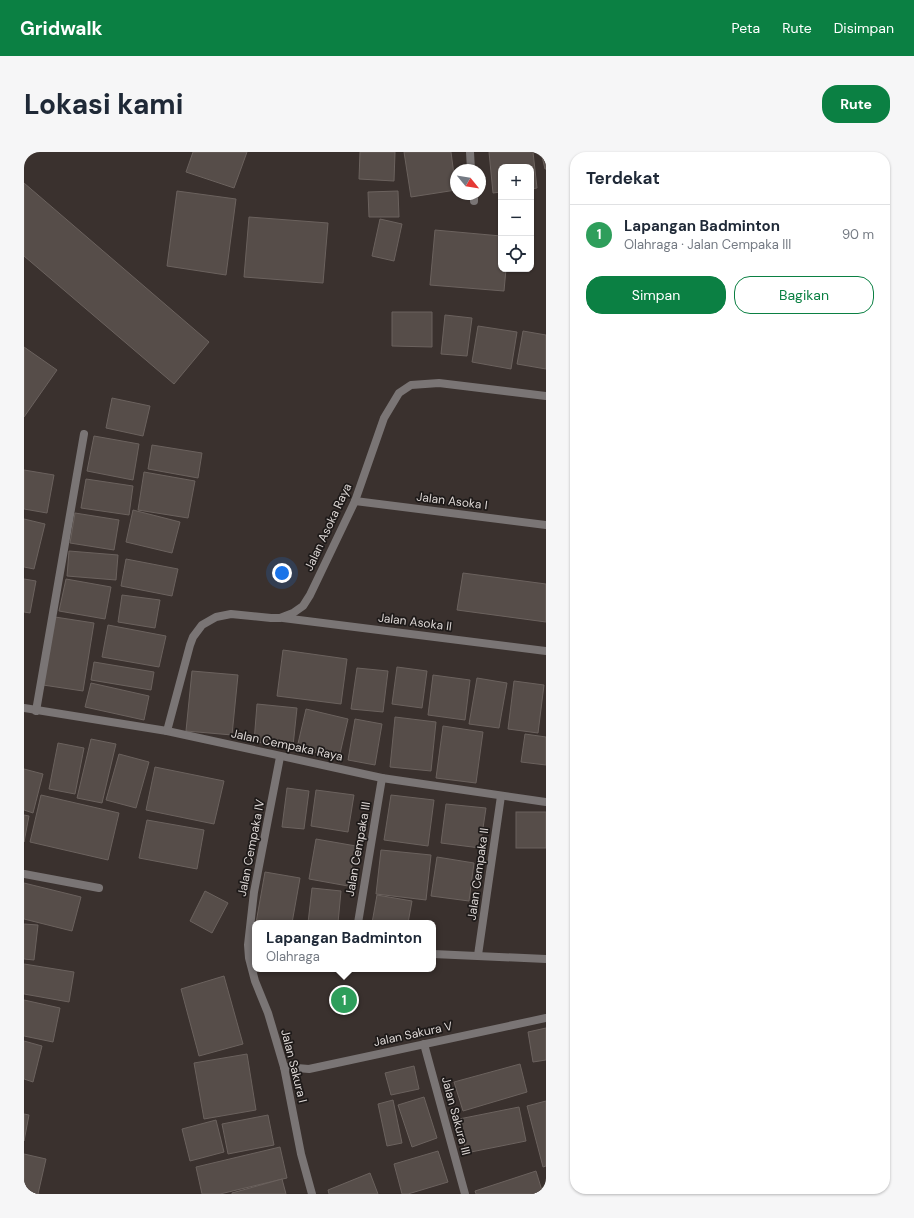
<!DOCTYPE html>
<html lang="id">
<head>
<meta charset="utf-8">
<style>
  body { margin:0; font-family:"DM Sans",sans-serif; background:#f6f6f7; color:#1f2937 }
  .controls { position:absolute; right:12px; top:12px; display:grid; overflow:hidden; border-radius:8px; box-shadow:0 1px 3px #0004 }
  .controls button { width:36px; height:36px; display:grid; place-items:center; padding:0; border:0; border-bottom:1px solid #e0e1e3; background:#fff; color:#1f2937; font:20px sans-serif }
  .compass { position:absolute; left:426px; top:12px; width:36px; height:36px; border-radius:50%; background:#fff; box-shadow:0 1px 3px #0004; rotate:120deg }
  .you { position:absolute; left:258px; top:421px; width:14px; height:14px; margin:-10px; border:3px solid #fff; border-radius:50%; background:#1a73e8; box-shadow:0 0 0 6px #1a73e833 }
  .badge { display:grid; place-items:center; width:26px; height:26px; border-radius:50%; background:#0b8043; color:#fff; font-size:13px; font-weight:700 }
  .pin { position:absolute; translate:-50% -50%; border:2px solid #fff; box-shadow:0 1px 4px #0006 }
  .popup { position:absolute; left:228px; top:768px; width:184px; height:52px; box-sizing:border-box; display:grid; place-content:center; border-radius:8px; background:#fff; filter:drop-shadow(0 1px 3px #0005); font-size:13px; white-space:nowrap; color:#747a83 }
  .popup b { font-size:15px; color:#1f2937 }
  .popup::after { content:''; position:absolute; left:50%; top:100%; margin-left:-8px; border:8px solid transparent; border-top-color:#fff }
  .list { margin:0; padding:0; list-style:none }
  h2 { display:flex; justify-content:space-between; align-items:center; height:52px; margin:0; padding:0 16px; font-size:17px }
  h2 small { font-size:13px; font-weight:400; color:#747a83 }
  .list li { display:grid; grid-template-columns:26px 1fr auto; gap:12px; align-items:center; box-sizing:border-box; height:60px; padding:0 16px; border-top:1px solid #e0e1e3 }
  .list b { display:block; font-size:15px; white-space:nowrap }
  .list p { margin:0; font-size:13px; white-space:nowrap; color:#747a83 }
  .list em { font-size:13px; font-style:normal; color:#747a83 }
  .actions { display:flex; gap:8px; padding:12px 16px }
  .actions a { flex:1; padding:9px 0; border:1px solid #0b8043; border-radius:16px; text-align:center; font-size:14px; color:#0b8043 }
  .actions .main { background:#0b8043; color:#fff }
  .icon { flex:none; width:22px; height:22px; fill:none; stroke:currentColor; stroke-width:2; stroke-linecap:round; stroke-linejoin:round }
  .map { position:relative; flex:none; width:522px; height:1042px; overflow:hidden; border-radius:16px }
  header { display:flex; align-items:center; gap:24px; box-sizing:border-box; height:56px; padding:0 20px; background:#0b8043; color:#fff }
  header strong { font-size:19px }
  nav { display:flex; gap:22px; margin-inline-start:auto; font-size:14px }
  .intro { display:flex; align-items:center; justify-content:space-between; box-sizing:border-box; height:96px; padding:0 24px }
  h1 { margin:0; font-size:28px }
  .button { padding:10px 18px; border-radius:16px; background:#0b8043; color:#fff; font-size:14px; font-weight:700 }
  main { display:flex; gap:24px; padding:0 24px }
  aside { flex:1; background:#fff; border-radius:16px; box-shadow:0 1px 3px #0004 }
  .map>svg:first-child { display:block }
</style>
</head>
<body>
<header>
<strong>Gridwalk</strong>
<nav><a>Peta</a><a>Rute</a><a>Disimpan</a></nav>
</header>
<div class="intro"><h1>Lokasi kami</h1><a class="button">Rute</a></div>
<main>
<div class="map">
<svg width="522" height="1042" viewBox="0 0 522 1042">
  <rect width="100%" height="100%" fill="#3a312e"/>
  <g fill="#564d49" stroke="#6b625e">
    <path d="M 169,0 L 223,0 L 210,36 L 162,20 Z"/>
    <path d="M 336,0 L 371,0 L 370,29 L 335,27 Z"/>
    <path d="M 380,0 L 427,0 L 432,38 L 387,45 Z"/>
    <path d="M 465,0 L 509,0 L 513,36 L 507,37 L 507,15 L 477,15 L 477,40 L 469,41 Z"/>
    <path d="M 517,0 L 522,0 L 522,17 L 521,17 Z"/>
    <path d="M 0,31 L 185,190 L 150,232 L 0,104 Z"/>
    <path d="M 153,39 L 212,47 L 202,123 L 143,114 Z"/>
    <path d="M 374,39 L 375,65 L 345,65 L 344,40 Z"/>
    <path d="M 225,65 L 304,71 L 299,131 L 220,125 Z"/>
    <path d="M 356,67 L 378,72 L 370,109 L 348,104 Z"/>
    <path d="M 411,78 L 477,84 L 477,117 L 482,117 L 480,139 L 406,133 Z"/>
    <path d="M 368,160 L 408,160 L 408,195 L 368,194 Z"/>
    <path d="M 421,163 L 448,166 L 443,204 L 417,202 Z"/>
    <path d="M 454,174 L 493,180 L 487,217 L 448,210 Z"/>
    <path d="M 499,179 L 522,183 L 522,217 L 493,212 Z"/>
    <path d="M 0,195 L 33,218 L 0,265 Z"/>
    <path d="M 88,246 L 126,254 L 119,284 L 82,276 Z"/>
    <path d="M 70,284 L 115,292 L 109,328 L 63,319 Z"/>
    <path d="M 128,293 L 178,301 L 174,326 L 124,317 Z"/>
    <path d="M 0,318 L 30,323 L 23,361 L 0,357 Z"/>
    <path d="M 120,320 L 171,329 L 164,366 L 114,358 Z"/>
    <path d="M 62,327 L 109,334 L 105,363 L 57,356 Z"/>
    <path d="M 109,358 L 156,370 L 148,401 L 102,390 Z"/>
    <path d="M 51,361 L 95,368 L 90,398 L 46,391 Z"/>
    <path d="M 0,367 L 21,372 L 10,417 L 0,415 Z"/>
    <path d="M 45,399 L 94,403 L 92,428 L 43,424 Z"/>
    <path d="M 102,407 L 154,417 L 148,444 L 97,434 Z"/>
    <path d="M 439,421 L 522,432 L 522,470 L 433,458 Z"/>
    <path d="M 0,427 L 12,429 L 6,461 L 0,460 Z"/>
    <path d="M 42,427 L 87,435 L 81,467 L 35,459 Z"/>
    <path d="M 98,443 L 136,448 L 131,476 L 94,470 Z"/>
    <path d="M 31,465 L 70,471 L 59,539 L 19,533 Z"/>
    <path d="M 84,473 L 142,484 L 135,515 L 78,505 Z"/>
    <path d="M 259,498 L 323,507 L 317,552 L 253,544 Z"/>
    <path d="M 70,510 L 130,520 L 127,538 L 67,528 Z"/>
    <path d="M 373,515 L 403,519 L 398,556 L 368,552 Z"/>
    <path d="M 333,516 L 364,519 L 359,560 L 327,557 Z"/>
    <path d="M 168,519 L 214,523 L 208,583 L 162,579 Z"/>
    <path d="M 409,523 L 446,528 L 441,568 L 404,563 Z"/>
    <path d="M 453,526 L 483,531 L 475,576 L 445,572 Z"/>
    <path d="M 490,529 L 520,533 L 514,581 L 484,577 Z"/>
    <path d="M 67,531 L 125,544 L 120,568 L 61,555 Z"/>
    <path d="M 233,552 L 273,556 L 269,594 L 230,590 Z"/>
    <path d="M 282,557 L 324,567 L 315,606 L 273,596 Z"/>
    <path d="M 371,565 L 412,570 L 407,619 L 366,615 Z"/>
    <path d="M 331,567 L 358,572 L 351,613 L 324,608 Z"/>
    <path d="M 419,574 L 459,580 L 452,631 L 412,626 Z"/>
    <path d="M 501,582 L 522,585 L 522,613 L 497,610 Z"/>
    <path d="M 67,587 L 92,592 L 78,651 L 53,646 Z"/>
    <path d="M 34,591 L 60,596 L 51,642 L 25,637 Z"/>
    <path d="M 95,602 L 125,610 L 112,656 L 82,648 Z"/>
    <path d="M 131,615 L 200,629 L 190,672 L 122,658 Z"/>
    <path d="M 0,617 L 19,622 L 9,661 L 0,658 Z"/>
    <path d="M 263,636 L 285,639 L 280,677 L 258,675 Z"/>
    <path d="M 292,638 L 330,643 L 324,680 L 287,674 Z"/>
    <path d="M 17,643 L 95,661 L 84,708 L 6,690 Z"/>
    <path d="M 367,643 L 410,648 L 404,694 L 360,688 Z"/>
    <path d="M 422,652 L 462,656 L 456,696 L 417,691 Z"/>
    <rect x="492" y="660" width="30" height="36"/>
    <path d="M 0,663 L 5,664 L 0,690 Z"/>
    <path d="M 123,668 L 180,678 L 173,717 L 115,706 Z"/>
    <path d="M 292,687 L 332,694 L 324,734 L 285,727 Z"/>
    <path d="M 357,698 L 407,703 L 402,748 L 352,742 Z"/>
    <path d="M 413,705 L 450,711 L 445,749 L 407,744 Z"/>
    <path d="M 241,720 L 276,726 L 268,771 L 232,771 Z"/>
    <path d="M 0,731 L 57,745 L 48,779 L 0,767 Z"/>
    <path d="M 288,736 L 317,739 L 314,771 L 284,771 Z"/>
    <path d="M 181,739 L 204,751 L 188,781 L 166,769 Z"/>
    <path d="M 353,743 L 388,749 L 384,771 L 348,771 Z"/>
    <path d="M 0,772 L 14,773 L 10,808 L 0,807 Z"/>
    <path d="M 0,812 L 50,820 L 45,850 L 0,842 Z"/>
    <path d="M 200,824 L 219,892 L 175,904 L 157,837 Z"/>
    <path d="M 0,848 L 36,856 L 29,890 L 0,884 Z"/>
    <path d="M 522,876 L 522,908 L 509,910 L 504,880 Z"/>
    <path d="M 0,889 L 18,894 L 9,930 L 0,927 Z"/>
    <path d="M 223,902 L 232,958 L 180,967 L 170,911 Z"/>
    <path d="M 496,912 L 503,940 L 439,959 L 430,930 Z"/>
    <path d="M 390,914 L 395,937 L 367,943 L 361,921 Z"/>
    <path d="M 400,945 L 413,986 L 388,995 L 374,953 Z"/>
    <path d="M 369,948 L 378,991 L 363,994 L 354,952 Z"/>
    <path d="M 522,949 L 522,1014 L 519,1015 L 503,954 Z"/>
    <path d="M 495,955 L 502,989 L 442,1001 L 435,967 Z"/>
    <path d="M 0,962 L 5,963 L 0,989 Z"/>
    <path d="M 244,963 L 250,993 L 204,1002 L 198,972 Z"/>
    <path d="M 192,968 L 200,1000 L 166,1009 L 158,977 Z"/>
    <path d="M 256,995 L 263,1026 L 196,1042 L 178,1042 L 172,1015 Z"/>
    <path d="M 414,999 L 424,1030 L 384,1042 L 378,1042 L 370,1012 Z"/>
    <path d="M 0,1002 L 22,1007 L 14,1042 L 0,1042 Z"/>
    <path d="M 512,1019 L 519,1042 L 452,1042 L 451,1039 Z"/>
    <path d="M 346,1021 L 354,1042 L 305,1042 L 304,1038 Z"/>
    <path d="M 258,1027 L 262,1042 L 208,1042 L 208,1041 Z"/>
  </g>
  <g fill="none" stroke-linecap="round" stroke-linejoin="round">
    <g stroke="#7a7575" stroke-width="8">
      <path d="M 446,0 L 447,18"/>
      <path d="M 450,42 L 450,49"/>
      <path d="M 331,349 L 522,373"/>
      <path d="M 259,466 L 522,499"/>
      <path d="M 0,556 L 143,579 L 358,626 L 522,650"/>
      <path d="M 12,559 L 60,282"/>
      <path d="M 143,579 L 166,493 L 169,485 L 178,473 L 192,465 L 207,462 L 247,466 L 256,466 L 269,461 L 279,454 L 286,443 L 331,349 L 360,266 L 375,241 L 387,233 L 415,231 L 522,244"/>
      <path d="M 256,605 L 230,740 L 224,793 L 225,806 L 231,829 L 244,861 L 260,915 L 277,1002 L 288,1042"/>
      <path d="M 0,722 L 75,736"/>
      <path d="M 334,771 L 358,626"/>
      <path d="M 409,802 L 522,807"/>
      <path d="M 454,803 L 477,644"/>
      <path d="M 400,892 L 441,1042"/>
      <path d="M 260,915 L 285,917 L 522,866"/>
    </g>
  </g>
  <g text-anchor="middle" stroke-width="3.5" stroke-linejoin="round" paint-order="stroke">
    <g font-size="12" fill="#ded8d6" stroke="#1e1a19">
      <text transform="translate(428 349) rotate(7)" y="4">Jalan Asoka I</text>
      <text transform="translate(304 375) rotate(-65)" y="4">Jalan Asoka Raya</text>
      <text transform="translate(391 470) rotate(7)" y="4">Jalan Asoka II</text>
      <text transform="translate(263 593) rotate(12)" y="4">Jalan Cempaka Raya</text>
      <text transform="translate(227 696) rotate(-79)" y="4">Jalan Cempaka IV</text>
      <text transform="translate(334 697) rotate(-80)" y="4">Jalan Cempaka III</text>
      <text transform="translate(454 722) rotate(-82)" y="4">Jalan Cempaka II</text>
      <text transform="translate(389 882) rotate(-12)" y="4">Jalan Sakura V</text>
      <text transform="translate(270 914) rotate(76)" y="4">Jalan Sakura I</text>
      <text transform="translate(432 964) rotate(75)" y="4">Jalan Sakura III</text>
    </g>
  </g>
</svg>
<div class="controls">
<button>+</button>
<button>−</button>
<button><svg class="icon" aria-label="locate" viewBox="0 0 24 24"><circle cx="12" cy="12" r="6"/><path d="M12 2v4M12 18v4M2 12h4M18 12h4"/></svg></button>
</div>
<svg class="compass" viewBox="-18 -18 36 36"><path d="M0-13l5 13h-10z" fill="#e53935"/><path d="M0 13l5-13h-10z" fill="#747a83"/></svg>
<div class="you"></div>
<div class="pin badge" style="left:320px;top:848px;background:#2e9e5b">1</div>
<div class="popup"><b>Lapangan Badminton</b>Olahraga</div>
</div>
<aside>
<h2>Terdekat<small></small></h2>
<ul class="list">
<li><span class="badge" style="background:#2e9e5b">1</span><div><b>Lapangan Badminton</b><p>Olahraga · Jalan Cempaka III</p></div><em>90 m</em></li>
</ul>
<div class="actions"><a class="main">Simpan</a><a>Bagikan</a></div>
</aside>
</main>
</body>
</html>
